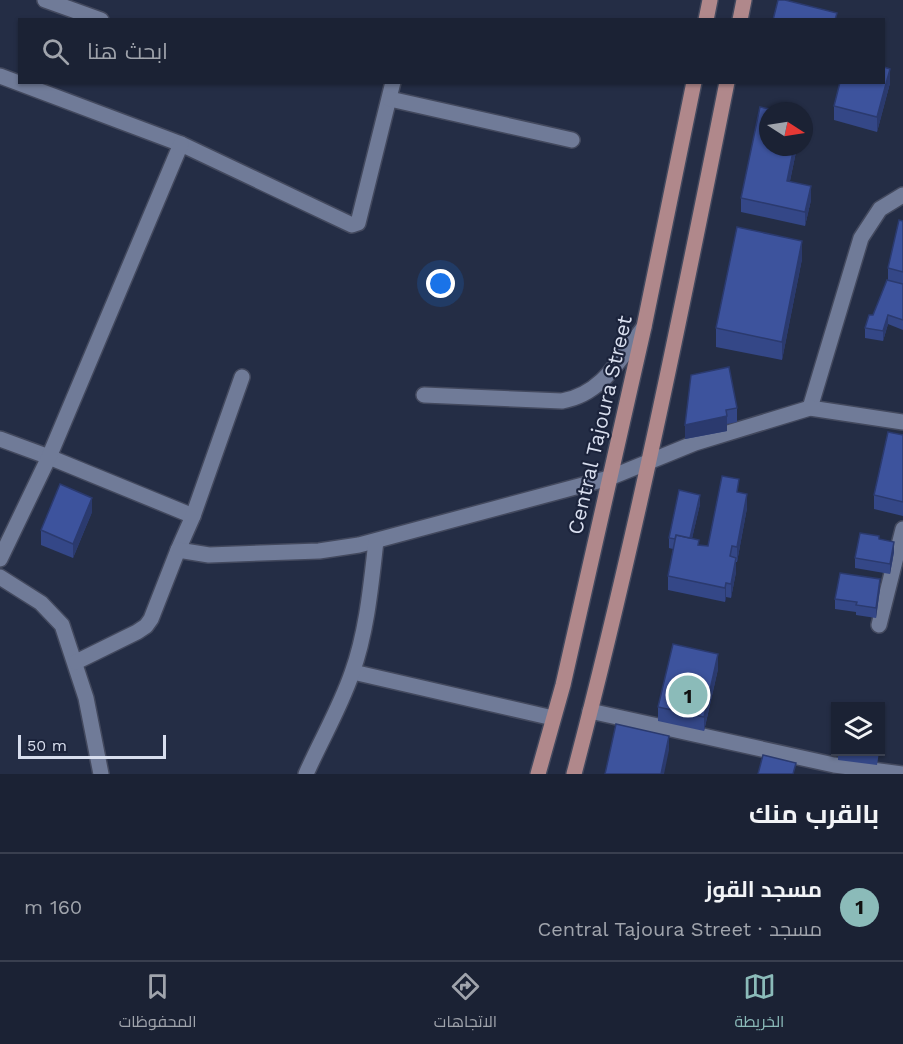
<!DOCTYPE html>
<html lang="ar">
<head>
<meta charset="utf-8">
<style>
  body { margin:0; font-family:"Work Sans",Cairo,sans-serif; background:#242a3c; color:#f1f3f6; direction:rtl }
  .controls { position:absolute; right:18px; bottom:18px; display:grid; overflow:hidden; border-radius:0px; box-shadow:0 2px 4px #0004 }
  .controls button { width:54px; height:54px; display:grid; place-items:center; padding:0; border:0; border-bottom:2px solid #393f4f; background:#1b2234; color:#f1f3f6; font:30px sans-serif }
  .compass { position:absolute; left:759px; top:102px; width:54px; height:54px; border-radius:50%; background:#1b2234; box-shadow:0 2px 4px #0004; rotate:102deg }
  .scale { position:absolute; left:18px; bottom:15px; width:148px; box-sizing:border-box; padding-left:6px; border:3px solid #d8deee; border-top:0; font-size:16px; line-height:21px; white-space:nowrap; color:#d8deee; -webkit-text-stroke:4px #1b233b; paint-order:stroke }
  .you { position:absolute; left:441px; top:284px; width:21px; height:21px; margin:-15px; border:4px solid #fff; border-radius:50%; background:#1a73e8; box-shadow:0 0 0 9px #1a73e833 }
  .badge { display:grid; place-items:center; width:39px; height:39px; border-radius:50%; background:#8bbbb9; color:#111; font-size:20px; font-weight:700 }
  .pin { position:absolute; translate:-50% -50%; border:3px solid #fff; box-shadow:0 2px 6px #0006 }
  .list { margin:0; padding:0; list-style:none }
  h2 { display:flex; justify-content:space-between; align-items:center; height:78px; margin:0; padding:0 24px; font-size:26px }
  h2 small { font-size:20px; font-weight:400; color:#a0a4ac }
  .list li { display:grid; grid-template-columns:39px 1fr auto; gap:18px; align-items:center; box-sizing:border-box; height:108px; padding:0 24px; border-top:2px solid #393f4f }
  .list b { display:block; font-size:22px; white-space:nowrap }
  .list p { margin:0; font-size:20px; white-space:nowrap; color:#a0a4ac }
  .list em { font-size:20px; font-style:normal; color:#a0a4ac }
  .icon { flex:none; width:33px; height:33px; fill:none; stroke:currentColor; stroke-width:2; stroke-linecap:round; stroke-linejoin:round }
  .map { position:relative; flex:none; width:903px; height:774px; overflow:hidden; direction:ltr }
  .search { position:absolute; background:#1b2234; box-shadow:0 2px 4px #0004; left:18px; right:18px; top:18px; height:66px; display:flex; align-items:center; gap:15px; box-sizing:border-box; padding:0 21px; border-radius:0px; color:#a0a4ac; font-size:22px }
  .sheet { height:186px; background:#1b2234 }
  nav { display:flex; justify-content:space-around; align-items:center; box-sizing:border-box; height:84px; border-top:2px solid #393f4f; background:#1b2234; font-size:16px; color:#a0a4ac }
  nav a { display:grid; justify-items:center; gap:3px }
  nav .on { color:#8bbbb9 }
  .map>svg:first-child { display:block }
</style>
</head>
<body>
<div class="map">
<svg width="903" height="774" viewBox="0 0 903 774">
  <rect width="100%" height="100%" fill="#242d45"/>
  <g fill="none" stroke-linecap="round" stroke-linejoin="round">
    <g stroke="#43495e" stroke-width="18">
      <g id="minor">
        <path d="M 45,0 L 101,20"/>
        <path d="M 0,76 L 181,144 L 352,225 L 358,223 L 393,82"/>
        <path d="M 390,99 L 572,140"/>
        <path d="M 424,395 L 562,401 C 603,394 620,358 644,327"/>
        <path d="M 810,408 L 861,238 L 880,209 L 903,195"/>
        <path d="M 0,439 L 49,457 L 193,516"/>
        <path d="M 178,550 L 193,516 L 242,377"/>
        <path d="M 0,559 L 49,457 L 181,144"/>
        <path d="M 0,577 L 41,603 L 62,625 L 86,698 L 101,774"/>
        <path d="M 879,625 L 903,529"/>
        <path d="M 76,662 L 137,632 L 146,626 L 151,619 L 178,550 L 209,555 L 319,551 L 359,545 L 609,478 L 695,443 L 810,408 L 903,422"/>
        <path d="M 353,672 L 553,718"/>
        <path d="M 590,711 L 834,765 L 903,774"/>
        <path d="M 306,774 C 321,740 340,708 352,673 C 367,631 371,585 376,541"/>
      </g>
    </g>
    <g stroke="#43495e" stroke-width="18">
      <g id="major">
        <path d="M 706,20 L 710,0"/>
        <path d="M 740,20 L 744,0"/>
        <path d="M 538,774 L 563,685 L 644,327 L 694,82"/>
        <path d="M 574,774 C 634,546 681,314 727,82"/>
      </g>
    </g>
    <use href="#minor" stroke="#707b98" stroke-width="15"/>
    <use href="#major" stroke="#b0888b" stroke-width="15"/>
  </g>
  <g fill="#344787">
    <path d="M 890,83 L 877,132 L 834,120 L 834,106 Z"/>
    <path d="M 768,147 L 797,147 L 790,181 L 811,200 L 805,226 L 741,212 L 741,198 Z"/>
    <path d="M 903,221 L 903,330 L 888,324 L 883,341 L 865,338 L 865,328 L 873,315 L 888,280 L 888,268 Z"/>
    <path d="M 802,259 L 782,360 L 716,347 L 716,328 Z"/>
    <path d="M 691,375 L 737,408 L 737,422 L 727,424 L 727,431 L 685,439 Z"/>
    <path d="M 903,435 L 903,516 L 874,509 L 874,495 Z"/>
    <path d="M 739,492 L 747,508 L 737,562 L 736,562 L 736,572 L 731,598 L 726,597 L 725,602 L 668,590 L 668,576 L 673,549 L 669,548 L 669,538 L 700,504 L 692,538 L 699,545 L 708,546 Z"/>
    <path d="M 92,512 L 73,558 L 41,545 L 41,530 Z"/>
    <path d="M 879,539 L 894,552 L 890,574 L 855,568 L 855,558 Z"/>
    <path d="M 880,589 L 876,618 L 856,615 L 856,612 L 835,609 L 835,599 Z"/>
    <path d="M 718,669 L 704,731 L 658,721 L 658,707 Z"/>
    <path d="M 838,752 L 879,752 L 877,765 L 838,760 Z"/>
  </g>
  <g fill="#2b3a6e">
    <path d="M 890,69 L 890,83 L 877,132 L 877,117 Z"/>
    <path d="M 794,147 L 797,147 L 787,195 L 787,181 Z"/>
    <path d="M 811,186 L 811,200 L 805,226 L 805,212 Z"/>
    <path d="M 802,241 L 802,259 L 782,360 L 782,342 Z"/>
    <path d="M 888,315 L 888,324 L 883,341 L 883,331 Z"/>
    <path d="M 727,416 L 727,431 L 685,439 L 685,425 Z"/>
    <path d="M 747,494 L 747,508 L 737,562 L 737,547 Z"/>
    <path d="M 700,495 L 700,504 L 689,552 L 689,542 Z"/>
    <path d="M 92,498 L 92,512 L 73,558 L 73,544 Z"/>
    <path d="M 894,542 L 894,552 L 890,574 L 890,564 Z"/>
    <path d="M 736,558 L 736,572 L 731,598 L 731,584 Z"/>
    <path d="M 880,579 L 880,589 L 876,618 L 876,608 Z"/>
    <path d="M 726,583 L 726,597 L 725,602 L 725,588 Z"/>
    <path d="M 718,654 L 718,669 L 704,731 L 704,717 Z"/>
    <path d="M 669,736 L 669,750 L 664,774 L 661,774 Z"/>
  </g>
  <g fill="#3d539d" stroke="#2b3a6e" stroke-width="1.5">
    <path d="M 778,0 L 785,0 L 837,13 L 835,20 L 773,20 Z"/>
    <path d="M 884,67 L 890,69 L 877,117 L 834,106 L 840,82 L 884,82 Z"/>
    <path d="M 760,107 L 780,111 L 768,111 L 768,147 L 794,147 L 787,181 L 811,186 L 805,212 L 741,198 Z"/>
    <path d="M 899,220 L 903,221 L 903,272 L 888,268 Z"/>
    <path d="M 737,227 L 802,241 L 782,342 L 716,328 Z"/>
    <path d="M 887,280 L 903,284 L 903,320 L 888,315 L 883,331 L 865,328 L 869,315 L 873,315 Z"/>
    <path d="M 729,367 L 737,408 L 726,410 L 727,416 L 685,425 L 691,375 Z"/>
    <path d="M 888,432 L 903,435 L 903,502 L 874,495 Z"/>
    <path d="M 722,476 L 739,479 L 737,492 L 747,494 L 737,547 L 732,546 L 730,556 L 736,558 L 731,584 L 726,583 L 725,588 L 668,576 L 676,535 L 699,540 L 698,545 L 708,546 Z"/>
    <path d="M 60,484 L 92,498 L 73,544 L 41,530 Z"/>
    <path d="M 679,490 L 700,495 L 690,538 L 676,535 L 675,539 L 669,538 Z"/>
    <path d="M 860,533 L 879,536 L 879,539 L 894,542 L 890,564 L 855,558 Z"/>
    <path d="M 840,573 L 880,579 L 876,608 L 856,605 L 857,602 L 835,599 Z"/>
    <path d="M 673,644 L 718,654 L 704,717 L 658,707 Z"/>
    <path d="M 616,724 L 669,736 L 661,774 L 605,774 Z"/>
    <path d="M 849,752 L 878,752 L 877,755 Z"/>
    <path d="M 763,755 L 796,763 L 793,774 L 758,774 Z"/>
  </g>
  <g text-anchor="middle" stroke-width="4.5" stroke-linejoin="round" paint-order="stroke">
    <g font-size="21" fill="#d8deee" stroke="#1b233b">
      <text transform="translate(600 425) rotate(-77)" y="7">Central Tajoura Street</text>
    </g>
  </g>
</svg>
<div class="controls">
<button><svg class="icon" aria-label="layers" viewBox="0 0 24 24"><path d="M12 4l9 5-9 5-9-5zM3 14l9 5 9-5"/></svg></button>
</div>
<svg class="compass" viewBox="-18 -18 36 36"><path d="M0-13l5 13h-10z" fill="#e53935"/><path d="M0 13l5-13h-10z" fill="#a0a4ac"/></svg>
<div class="scale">50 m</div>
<div class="you"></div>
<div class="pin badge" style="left:688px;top:695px">1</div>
<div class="search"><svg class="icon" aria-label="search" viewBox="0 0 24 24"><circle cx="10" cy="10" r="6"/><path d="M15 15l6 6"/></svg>ابحث هنا</div>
</div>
<section class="sheet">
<h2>بالقرب منك<small></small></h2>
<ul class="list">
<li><span class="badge">1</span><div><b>مسجد القوز</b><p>مسجد · Central Tajoura Street</p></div><em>160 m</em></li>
</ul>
</section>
<nav>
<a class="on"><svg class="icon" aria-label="map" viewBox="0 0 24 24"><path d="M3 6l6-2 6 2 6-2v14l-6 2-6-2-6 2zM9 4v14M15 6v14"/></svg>الخريطة</a>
<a><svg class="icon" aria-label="directions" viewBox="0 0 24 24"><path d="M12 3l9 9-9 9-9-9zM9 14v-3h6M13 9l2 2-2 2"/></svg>الاتجاهات</a>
<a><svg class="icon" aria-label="saved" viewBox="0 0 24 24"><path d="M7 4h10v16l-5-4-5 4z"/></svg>المحفوظات</a>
</nav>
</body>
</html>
